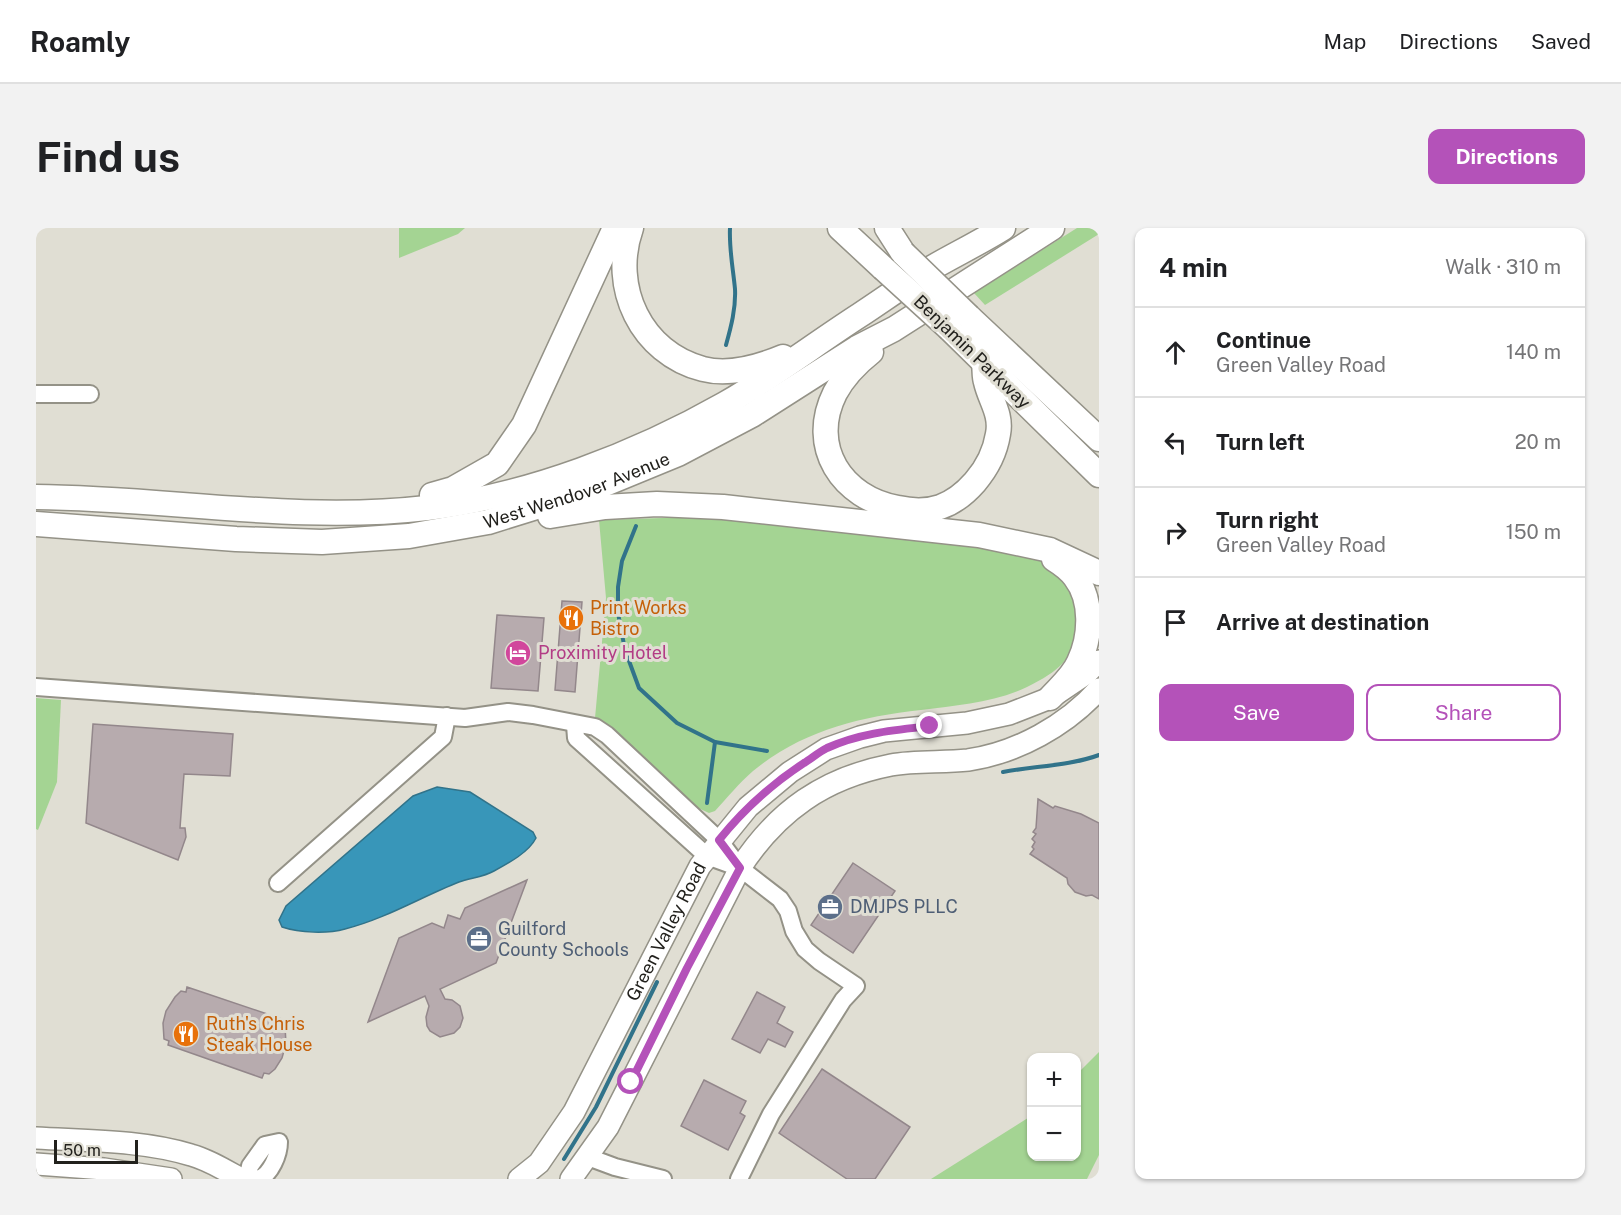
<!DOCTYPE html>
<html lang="en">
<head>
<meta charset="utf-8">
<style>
  body { margin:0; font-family:"Public Sans",sans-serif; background:#f2f2f2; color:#202124 }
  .controls { position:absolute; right:18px; bottom:18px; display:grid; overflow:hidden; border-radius:12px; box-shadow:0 2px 4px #0004 }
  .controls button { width:54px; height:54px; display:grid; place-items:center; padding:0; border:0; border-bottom:2px solid #e0e0e0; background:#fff; color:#202124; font:30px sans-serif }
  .scale { position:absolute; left:18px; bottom:15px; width:84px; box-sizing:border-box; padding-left:6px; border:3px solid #22211d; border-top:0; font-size:16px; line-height:21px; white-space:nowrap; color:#22211d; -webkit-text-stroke:4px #e0ded3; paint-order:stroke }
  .stop { position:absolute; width:18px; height:18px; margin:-14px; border:4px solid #b452b9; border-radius:50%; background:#fff }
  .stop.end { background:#b452b9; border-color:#fff; box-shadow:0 2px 6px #0008 }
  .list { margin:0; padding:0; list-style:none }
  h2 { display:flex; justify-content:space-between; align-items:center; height:78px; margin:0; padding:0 24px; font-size:26px }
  h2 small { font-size:20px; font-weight:400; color:#757577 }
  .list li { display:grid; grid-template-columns:39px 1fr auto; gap:18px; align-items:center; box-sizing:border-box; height:90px; padding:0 24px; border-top:2px solid #e0e0e0 }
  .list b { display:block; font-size:22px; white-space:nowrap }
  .list p { margin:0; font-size:20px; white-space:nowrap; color:#757577 }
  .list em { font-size:20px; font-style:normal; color:#757577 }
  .actions { display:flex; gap:12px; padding:18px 24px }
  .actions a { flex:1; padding:14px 0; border:2px solid #b452b9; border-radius:12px; text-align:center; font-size:21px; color:#b452b9 }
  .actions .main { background:#b452b9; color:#fff }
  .icon { flex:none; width:33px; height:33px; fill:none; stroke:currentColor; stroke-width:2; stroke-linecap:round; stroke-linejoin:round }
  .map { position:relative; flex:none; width:1063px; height:951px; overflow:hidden; border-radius:12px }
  header { display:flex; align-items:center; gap:36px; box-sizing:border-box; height:84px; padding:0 30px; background:#fff; border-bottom:2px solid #e0e0e0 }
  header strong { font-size:28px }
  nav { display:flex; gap:33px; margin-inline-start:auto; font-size:21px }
  .intro { display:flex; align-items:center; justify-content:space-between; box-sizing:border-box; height:144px; padding:0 36px }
  h1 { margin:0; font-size:42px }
  .button { padding:15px 27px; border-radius:12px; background:#b452b9; color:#fff; font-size:21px; font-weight:700 }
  main { display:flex; gap:36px; padding:0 36px }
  aside { flex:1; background:#fff; border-radius:12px; box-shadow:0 2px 4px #0004 }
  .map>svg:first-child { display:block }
</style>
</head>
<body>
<header>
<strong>Roamly</strong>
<nav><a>Map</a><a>Directions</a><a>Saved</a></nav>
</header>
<div class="intro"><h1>Find us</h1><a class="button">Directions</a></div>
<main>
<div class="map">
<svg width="1063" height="951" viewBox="0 0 1063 951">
  <rect width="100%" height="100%" fill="#e0ded3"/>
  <g fill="#a4d493">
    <path d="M 363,0 L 429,0 L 422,6 L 363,30 Z"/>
    <path d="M 1041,0 L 1063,0 L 1063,6 L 949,77 L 938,65 Z"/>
    <path d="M 690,288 C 764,296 838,304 911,315 C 941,319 982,322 1009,335 C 1027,344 1044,377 1041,396 C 1036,434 1024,442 991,459 C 957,475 921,477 885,482 C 822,489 766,503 717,543 C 703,555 691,570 679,583 L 673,585 L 660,579 L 576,499 L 559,490 L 570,370 L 563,292 Z"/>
    <path d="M 0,470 L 25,472 L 21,554 L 2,602 L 0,601 Z"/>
    <path d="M 1063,824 L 1063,927 L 1051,951 L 895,951 L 995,888 L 996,928 L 1040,928 L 1041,846 Z"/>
  </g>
  <path fill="#3896b9" stroke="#31738a" stroke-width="1.5" d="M 401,559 L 434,564 L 497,604 L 500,610 C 493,624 473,635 458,643 C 448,649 434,650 423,654 C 385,669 349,691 309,701 C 291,706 264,705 246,699 L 243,692 L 250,678 L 377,568 Z"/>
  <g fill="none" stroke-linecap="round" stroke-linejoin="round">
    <g stroke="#31738a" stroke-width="4">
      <path d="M 690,117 C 695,99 700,80 699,61 C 697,40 693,21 694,0"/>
      <path d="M 600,298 L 586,333 L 582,359 L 582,385 L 589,422 L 603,460 L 641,495 L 679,514 L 731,523"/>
      <path d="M 967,544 C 998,538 1033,538 1063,527"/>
      <path d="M 671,575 L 679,514"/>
      <path d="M 528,931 L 560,879 L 621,754"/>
    </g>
  </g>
  <g fill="#b7abae" stroke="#93878b" stroke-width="1.5">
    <path d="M 526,373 L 546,374 L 539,464 L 519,462 Z"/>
    <path d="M 461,387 L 508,390 L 502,463 L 455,460 Z"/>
    <path d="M 57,496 L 197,506 L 194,548 L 148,546 L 144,600 L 149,600 L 150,609 L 142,632 L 50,595 Z"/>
    <path d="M 1002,571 L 1017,580 L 1019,578 L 1045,586 L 1063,595 L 1063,671 L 1056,667 L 1050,668 L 1039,664 L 1032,656 L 1031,650 L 994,626 L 998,621 L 996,619 L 999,614 L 996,611 L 1000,606 L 997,604 L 1000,600 Z"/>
    <path d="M 817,635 L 859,663 L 817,725 L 775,697 Z"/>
    <path d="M 491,652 L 460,735 L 404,761 L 409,771 L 416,772 L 424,778 L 427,790 L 424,799 L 418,805 L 404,809 L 394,803 L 391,798 L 390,789 L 393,778 L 389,768 L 332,794 L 363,710 L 396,695 L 408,700 L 412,687 L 424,691 L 429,680 Z"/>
    <path d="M 151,759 L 246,791 L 244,796 L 249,798 L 250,816 L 246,830 L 239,841 L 233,846 L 228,845 L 226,850 L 132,817 L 133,813 L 128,811 L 127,795 L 130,783 L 139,769 L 145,763 L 150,764 Z"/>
    <path d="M 721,764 L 749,779 L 741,795 L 757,804 L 749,819 L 732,811 L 724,825 L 696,811 Z"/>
    <path d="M 786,841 L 874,899 L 839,951 L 811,951 L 743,905 Z"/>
    <path d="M 668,852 L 710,873 L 704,885 L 709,888 L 692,922 L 645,898 Z"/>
  </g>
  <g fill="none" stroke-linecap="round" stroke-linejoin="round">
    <g stroke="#949287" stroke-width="20">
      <g id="minor">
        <path d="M 0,166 L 54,166"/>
        <path d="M 0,459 L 429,490 L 472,484 L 497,487 L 559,499 L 571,507 L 683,612 L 704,640"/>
        <path d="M 539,497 L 540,510 L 671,628 L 704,640 L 744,671 L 752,683 L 758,703 L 769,721 L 783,733 L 820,758 L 807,772 L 735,886 L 703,951"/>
        <path d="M 242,655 L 407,509 L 411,488"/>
        <path d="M 552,929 L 579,939 L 627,951"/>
        <path d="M 211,951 L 214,938 L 229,917 L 243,914 C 243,926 235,947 222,951"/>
      </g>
    </g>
    <g stroke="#949287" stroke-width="24">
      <g id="major">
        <path d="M 0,910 C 51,913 106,912 155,927 C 173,932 189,942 205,951"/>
        <path d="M 0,936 L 68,941 L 135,951"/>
        <path id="s1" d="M 483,951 L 503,935 L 538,884 L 664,638 L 712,579 L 754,544 L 790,521 L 824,509 L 848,503 L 931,495 L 973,486 L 1014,470 L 1051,445 L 1063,433"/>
        <path d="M 535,951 L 572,899 L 704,640 C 741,583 788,550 855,537 C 880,532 907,535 932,532 C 981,525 1031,497 1063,461"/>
      </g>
    </g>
    <g stroke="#949287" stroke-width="27">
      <g id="highway">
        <path d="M 595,0 C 574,59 605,125 667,141 C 694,148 723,139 747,129"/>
        <path d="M 804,0 L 847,40"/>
        <path d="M 851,0 L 867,25"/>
        <path d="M 933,89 L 1063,211"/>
        <path d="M 914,101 L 1063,247"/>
        <path d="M 835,124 C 821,135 808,148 799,165 C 772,219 806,270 862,280 C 894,287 917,279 939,254 C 951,240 959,225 962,206 C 966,186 954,172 950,154 C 948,148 949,141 948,136"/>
        <path d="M 396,267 L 417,261 L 461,236 L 488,197 L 579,0"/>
        <path d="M 0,269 C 130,270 260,295 391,280 C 492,268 601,226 689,176 C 736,149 779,116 824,87 C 847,72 870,55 894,41 C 918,27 943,15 967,0"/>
        <path d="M 514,288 L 569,279 L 621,276 L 687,279 L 943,307 L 1014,322 L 1063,345"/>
        <path id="s2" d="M 0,296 L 200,311 L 286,314 L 373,308 L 452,294 L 552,263 L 642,226 L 716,187 L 821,120 L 858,101 L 1016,0"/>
        <path d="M 1014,470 C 1024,459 1037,448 1043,434 C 1055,409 1057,372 1039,349 C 1034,342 1026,336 1018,331"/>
      </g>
    </g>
    <use href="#minor" stroke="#fff" stroke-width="16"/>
    <use href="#major" stroke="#fff" stroke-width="21"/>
    <use href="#highway" stroke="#fff" stroke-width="24"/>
    <g stroke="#949287" stroke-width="27" stroke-linecap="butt">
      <g id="highway-bridge">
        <path d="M 867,25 L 933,89"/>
        <path d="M 847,40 L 914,101"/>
      </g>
    </g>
    <use href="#highway-bridge" stroke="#fff" stroke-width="24"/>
  </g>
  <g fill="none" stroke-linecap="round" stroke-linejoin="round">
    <path stroke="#b452b9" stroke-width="8" d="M 595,854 L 651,740 L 704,640 L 683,612 C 707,582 736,556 768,535 C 776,530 783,524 791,520 C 824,505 859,502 894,498"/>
  </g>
  <defs>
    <g id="restaurant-disc" transform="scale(1.35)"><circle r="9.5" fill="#e8710a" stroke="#e0ded3"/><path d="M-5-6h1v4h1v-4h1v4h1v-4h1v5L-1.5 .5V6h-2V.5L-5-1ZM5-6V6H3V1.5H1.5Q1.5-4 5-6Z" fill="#fff"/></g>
    <g id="hotel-disc" transform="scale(1.35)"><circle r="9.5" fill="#d1479c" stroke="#e0ded3"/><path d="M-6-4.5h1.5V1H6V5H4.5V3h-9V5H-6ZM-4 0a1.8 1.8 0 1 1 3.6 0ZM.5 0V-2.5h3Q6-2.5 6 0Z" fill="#fff"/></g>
    <g id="office-disc" transform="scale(1.35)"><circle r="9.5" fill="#5c6f8a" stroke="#e0ded3"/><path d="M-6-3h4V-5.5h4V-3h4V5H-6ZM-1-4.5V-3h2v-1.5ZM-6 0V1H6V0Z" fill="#fff"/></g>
  </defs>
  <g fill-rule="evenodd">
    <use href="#restaurant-disc" x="535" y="390"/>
    <use href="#hotel-disc" x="482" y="425"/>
    <use href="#office-disc" x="794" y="679"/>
    <use href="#office-disc" x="443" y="711"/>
    <use href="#restaurant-disc" x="150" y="806"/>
  </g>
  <g text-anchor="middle" stroke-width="6" stroke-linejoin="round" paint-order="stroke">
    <g font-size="18" fill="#22211d" stroke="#e0ded3">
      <text transform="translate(936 124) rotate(44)" y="6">Benjamin Parkway</text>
      <text dy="6" stroke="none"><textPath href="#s2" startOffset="548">West Wendover Avenue</textPath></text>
      <text dy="6" stroke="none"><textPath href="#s1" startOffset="290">Green Valley Road</textPath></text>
    </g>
    <g font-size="18" fill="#c56008" stroke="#e0ded3" text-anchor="start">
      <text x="554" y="386">Print Works<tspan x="554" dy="21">Bistro</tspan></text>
      <text x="170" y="802">Ruth's Chris<tspan x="170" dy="21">Steak House</tspan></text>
    </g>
    <g font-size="18" fill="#b23c85" stroke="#e0ded3" text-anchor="start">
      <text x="502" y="431">Proximity Hotel</text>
    </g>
    <g font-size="18" fill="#4e5e75" stroke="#e0ded3" text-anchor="start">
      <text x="814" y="685">DMJPS PLLC</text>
      <text x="462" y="707">Guilford<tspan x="462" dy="21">County Schools</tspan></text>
    </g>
  </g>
</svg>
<div class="controls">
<button>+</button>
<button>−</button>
</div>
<div class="scale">50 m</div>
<div class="stop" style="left:595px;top:854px"></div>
<div class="stop end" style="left:894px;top:498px"></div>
</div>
<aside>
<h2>4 min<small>Walk · 310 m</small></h2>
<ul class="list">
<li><svg class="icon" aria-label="ahead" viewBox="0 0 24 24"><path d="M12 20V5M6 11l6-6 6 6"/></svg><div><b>Continue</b><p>Green Valley Road</p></div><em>140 m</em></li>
<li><svg class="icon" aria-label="left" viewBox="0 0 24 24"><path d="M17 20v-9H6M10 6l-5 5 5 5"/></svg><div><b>Turn left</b></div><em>20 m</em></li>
<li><svg class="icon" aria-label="right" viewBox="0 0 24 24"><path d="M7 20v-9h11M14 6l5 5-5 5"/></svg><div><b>Turn right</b><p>Green Valley Road</p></div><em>150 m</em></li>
<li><svg class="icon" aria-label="arrive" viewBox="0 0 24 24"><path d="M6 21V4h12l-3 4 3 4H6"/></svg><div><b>Arrive at destination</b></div></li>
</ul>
<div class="actions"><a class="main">Save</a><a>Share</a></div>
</aside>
</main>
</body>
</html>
